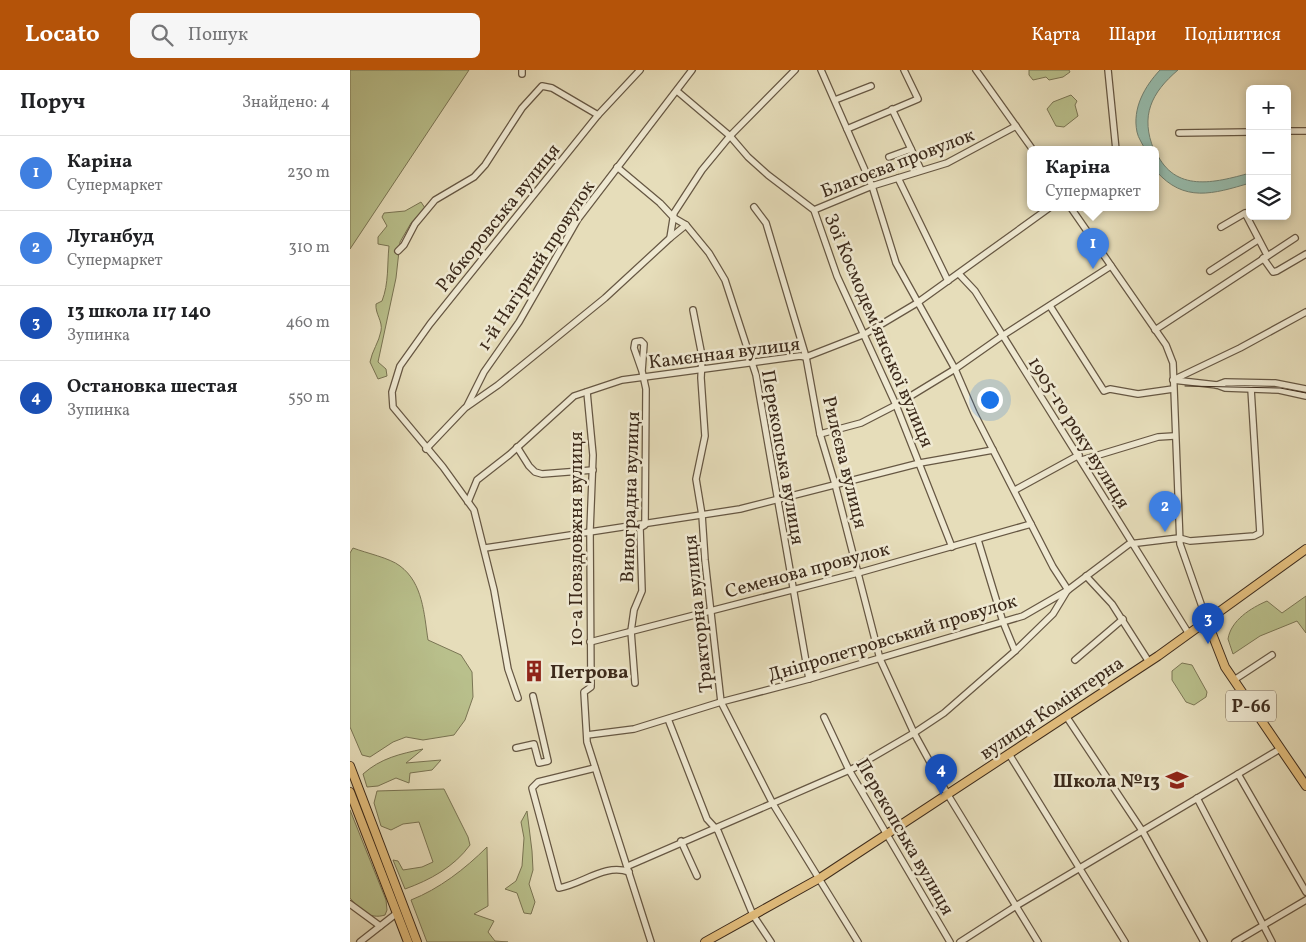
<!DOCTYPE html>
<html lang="uk">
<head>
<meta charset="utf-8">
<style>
  body { margin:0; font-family:Vollkorn,serif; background:#f6f6f6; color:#202124 }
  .controls { position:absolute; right:15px; top:15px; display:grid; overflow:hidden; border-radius:8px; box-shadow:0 2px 8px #0003 }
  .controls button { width:45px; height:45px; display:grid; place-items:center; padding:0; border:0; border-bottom:1px solid #e0e0e0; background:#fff; color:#202124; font:25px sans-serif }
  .you { position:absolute; left:639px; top:329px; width:18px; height:18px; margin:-12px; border:4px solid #fff; border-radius:50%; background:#1a73e8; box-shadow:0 0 0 8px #1a73e833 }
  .badge { display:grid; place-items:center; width:32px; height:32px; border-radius:50%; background:#b45309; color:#fff; font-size:16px; font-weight:700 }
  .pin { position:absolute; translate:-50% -41px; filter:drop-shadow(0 1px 2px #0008) }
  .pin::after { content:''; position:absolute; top:26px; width:18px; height:15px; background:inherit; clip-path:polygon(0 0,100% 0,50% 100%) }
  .popup { position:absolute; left:677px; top:76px; width:132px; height:65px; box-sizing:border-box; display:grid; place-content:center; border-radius:8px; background:#fff; filter:drop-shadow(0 1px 4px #0005); font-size:16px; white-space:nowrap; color:#757577 }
  .popup b { font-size:19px; color:#202124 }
  .popup::after { content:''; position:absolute; left:50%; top:100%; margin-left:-10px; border:10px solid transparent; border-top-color:#fff }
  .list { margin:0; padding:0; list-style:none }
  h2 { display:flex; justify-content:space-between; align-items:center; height:65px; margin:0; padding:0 20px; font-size:21px }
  h2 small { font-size:16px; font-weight:400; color:#757577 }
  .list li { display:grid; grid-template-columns:32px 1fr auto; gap:15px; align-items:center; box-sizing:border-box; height:75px; padding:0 20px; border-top:1px solid #e0e0e0 }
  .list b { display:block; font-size:19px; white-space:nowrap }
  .list p { margin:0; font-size:16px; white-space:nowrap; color:#757577 }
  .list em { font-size:16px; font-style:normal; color:#757577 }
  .icon { flex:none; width:28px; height:28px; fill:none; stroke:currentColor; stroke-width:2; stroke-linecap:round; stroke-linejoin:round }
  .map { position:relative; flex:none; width:956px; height:872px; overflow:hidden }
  header { display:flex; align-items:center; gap:30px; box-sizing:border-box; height:70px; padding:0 25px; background:#b45309; color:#fff }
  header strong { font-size:24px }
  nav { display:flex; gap:28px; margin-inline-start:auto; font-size:18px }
  .search { width:350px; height:45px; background:#f6f6f6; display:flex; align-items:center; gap:12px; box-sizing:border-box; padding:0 18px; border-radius:8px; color:#757577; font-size:19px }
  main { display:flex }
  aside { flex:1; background:#fff }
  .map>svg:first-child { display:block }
</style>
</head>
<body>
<header>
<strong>Locato</strong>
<div class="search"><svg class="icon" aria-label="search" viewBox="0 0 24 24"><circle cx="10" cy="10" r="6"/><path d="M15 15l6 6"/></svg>Пошук</div>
<nav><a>Карта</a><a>Шари</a><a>Поділитися</a></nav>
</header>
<main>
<aside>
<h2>Поруч<small>Знайдено: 4</small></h2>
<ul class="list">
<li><span class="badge" style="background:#3f7fe0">1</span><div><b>Каріна</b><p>Супермаркет</p></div><em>230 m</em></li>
<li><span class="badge" style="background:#3f7fe0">2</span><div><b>Луганбуд</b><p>Супермаркет</p></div><em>310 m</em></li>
<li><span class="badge" style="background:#1a4fb4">3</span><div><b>13 школа 117 140</b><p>Зупинка</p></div><em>460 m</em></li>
<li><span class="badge" style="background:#1a4fb4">4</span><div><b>Остановка шестая</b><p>Зупинка</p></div><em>550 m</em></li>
</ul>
</aside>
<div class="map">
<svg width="956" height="872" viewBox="0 0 956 872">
  <rect width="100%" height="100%" fill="#e6ddba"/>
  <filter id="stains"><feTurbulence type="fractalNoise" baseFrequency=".004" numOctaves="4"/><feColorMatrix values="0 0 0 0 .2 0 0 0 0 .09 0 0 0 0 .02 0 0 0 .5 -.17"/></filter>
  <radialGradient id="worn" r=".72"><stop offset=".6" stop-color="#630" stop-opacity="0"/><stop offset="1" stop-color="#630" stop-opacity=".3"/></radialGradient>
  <g fill="#b9c08c" stroke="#7a7554">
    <path d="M 0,0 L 119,0 L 0,179 Z"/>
    <path d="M 679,0 L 719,0 L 720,2 L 713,7 L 699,10 L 696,7 L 683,10 L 679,5 Z"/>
    <path d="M 721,25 L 727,31 L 725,35 L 728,46 L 714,57 L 706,56 L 697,39 L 703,32 Z"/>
    <path d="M 71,132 L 75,138 L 61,153 L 50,172 L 46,208 L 28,292 L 36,299 L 37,306 L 28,309 L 20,292 C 22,281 29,272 31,261 C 33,251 25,244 26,234 L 32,231 C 39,213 37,195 39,176 L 28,174 L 28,167 L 37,156 L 32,147 L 34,143 L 55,141 Z"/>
    <path d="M 3,478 C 16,483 40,488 50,496 C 73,513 74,544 78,570 L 111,585 L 122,602 L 123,627 L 115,650 L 104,665 L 73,670 L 56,667 L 43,672 L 20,687 L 12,685 L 0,657 L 0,483 Z"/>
    <path d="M 956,526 L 956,563 L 947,551 L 910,566 L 883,584 L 878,569 C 881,550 901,538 917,531 L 932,543 Z"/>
    <path d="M 832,593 L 842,595 L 857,622 L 856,627 L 844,635 L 836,632 L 822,610 L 822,601 Z"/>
    <path d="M 73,679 L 56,693 L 91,690 L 82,700 L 60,703 L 59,713 L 46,708 L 28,716 L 17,717 L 13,704 C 31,688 50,684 73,679 Z"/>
    <path d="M 94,719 L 118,767 L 120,775 C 104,797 80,810 55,819 L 43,790 L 48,791 L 53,800 L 72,797 L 83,792 L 69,752 L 53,754 L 41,760 L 31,756 L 24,733 L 27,721 Z"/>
    <path d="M 0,740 L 36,830 L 37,840 L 35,845 C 19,850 9,839 0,828 Z"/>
    <path d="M 177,741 L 182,781 L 183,800 L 179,814 L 185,832 L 181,844 L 174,843 L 167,823 L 155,819 L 166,811 L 172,796 L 174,768 L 171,752 Z"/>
    <path d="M 137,777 L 138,836 L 124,844 L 144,851 L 138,862 L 145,871 L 158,872 L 77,872 L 61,830 C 89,819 115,799 137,777 Z"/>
  </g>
  <g fill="#96bcad" stroke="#728273">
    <path d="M 810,0 L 828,0 C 801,23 790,46 804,80 L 795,80 C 793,74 788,68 787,62 C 782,38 795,16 810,0 Z"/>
    <path d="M 806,82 C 825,123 864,113 900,103 L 900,113 C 863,124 834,133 806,101 Z"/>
  </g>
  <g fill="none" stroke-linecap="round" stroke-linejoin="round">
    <g stroke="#665743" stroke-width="8">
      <g id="minor">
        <path d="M 172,0 L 172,4"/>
        <path d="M 471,0 L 522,116 L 546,193 L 605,299 L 624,343 L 703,497 L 718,520"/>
        <path d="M 626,0 L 683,80"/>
        <path d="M 758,0 L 766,80"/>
        <path d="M 327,21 L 380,66 L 398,87 L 418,105 L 464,140 L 487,206 L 546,335 L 602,477"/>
        <path d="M 485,30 L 521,16"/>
        <path d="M 542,39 L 571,100"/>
        <path d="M 497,59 L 568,29 L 554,0"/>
        <path d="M 937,61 L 956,61"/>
        <path d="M 829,63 L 900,62"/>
        <path d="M 539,87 L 561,79"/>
        <path d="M 267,97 L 310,133 L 324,148 L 336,155 L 359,183 L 375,210 L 406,305 L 459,609"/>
        <path d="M 548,108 L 598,211"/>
        <path d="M 404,137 L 416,153 L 456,287 L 470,364 L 485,414 L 530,589 L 564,663 L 598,725 L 688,872"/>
        <path d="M 721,138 L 816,275 L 823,293 L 830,474 L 857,551"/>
        <path d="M 464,140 L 522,116 L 597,93 L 666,56"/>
        <path d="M 871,157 L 895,143 L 917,185"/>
        <path d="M 320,168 L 336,155"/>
        <path d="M 48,181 L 54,175 L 65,154 L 85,130 L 124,107 L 135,95 L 172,38 L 192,16 L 202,18 L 248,45"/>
        <path d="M 913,188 L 923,202 L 927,201 L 956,184"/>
        <path d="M 860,201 L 908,170"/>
        <path d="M 609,204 L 625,221 L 839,564"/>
        <path d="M 700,236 L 754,321 L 760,319 L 788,324 L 823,319"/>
        <path d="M 343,240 L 352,286 L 351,308 L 355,366 L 346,409 L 352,445 L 355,490 L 371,632 L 423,734 L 508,872"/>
        <path d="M 805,260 L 945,168"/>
        <path d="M 823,310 L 890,278 L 956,242"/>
        <path d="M 823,310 L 867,315 L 875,318 L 929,320 L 956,326"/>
        <path d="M 867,315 L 875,312 L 925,313 L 956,319"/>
        <path d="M 237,322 L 243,385 L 240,461 L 241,617 L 234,622 L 237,672 L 301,872"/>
        <path d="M 117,336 L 134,302 L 169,252 L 228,149 L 342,0"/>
        <path d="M 470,364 L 511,353 L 546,335 L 605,299 L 652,266 L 761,196"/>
        <path d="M 167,377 L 179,396 L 185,402 L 192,404 L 243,400"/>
        <path d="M 76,379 L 115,338 L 148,315 L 255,228 L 320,168 L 324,143 L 352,100 L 380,66 L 445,0"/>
        <path d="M 732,390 L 808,367 L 824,366"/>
        <path d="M 665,420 L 729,385"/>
        <path d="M 118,432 L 127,410 L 159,385 L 224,326 L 272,310 L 450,286 L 456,287 L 515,264 L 567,233 L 699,138"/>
        <path d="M 628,470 L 653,552 L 665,581"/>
        <path d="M 135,478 L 390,439 L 570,393 L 643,380"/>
        <path d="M 736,506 L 762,534 L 799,592"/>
        <path d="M 240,572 L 508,503 L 681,454"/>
        <path d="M 725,590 L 773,549"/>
        <path d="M 884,610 L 922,585"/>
        <path d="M 285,613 L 281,561 L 284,540 L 292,521 L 290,458 L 295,455 L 296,319 L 292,301 L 294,274 L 291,271 L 285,272 L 284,278 L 292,301"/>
        <path d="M 168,628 L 158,599 L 144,520 L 124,440 L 93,397 L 43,337 L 42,322 L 50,296 L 80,254 L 248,45 L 290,0"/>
        <path d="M 716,646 L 793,762 L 854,872"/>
        <path d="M 474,647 L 499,700 L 600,872"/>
        <path d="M 318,649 L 357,749 L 368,761 L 403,845 L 421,872"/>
        <path d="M 237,665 L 284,659 L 371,632 L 459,609 L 673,546 L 718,520 L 779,474 L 829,468 L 840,471 L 904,466 L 910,463 L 901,319"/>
        <path d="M 166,678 L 184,674 L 189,693 L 198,691 L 183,626"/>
        <path d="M 659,684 L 775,872"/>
        <path d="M 245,698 L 188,712 L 182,718 L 209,818 C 233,814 255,793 279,802"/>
        <path d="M 888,704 L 956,822"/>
        <path d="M 847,728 L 922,872"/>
        <path d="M 331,771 L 347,806"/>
        <path d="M 278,796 L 504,698 L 564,663 L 594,643 L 665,581 L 703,544 L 717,521"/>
        <path d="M 0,834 L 30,856"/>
        <path d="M 10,872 L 47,843"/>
        <path d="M 610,872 L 666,836 L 930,679"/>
        <path d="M 885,872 L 956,830"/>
      </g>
    </g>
    <g stroke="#3c2a1b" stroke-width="10">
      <g id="major">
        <path d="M 857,551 L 875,597 L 956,716"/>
        <path d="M 0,696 L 67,872"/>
        <path d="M 0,722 L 58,872"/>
        <path d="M 355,872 L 470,808 L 808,586 L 956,479"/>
      </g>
    </g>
    <use href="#minor" stroke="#efe9d2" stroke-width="5.5"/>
    <use href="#major" stroke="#e3be7d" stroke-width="8"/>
    <path stroke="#3c2a1b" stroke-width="1" d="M 835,316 L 930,318 L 956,323"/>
  </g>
  <defs>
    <g id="building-bare" transform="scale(1.725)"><path d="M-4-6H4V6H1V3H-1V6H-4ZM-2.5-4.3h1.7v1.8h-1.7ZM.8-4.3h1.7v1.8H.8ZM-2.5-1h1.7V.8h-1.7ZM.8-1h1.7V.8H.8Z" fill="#8f2418" stroke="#efe9d2" stroke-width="2.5" paint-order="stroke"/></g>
    <g id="school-bare" transform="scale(1.725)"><path d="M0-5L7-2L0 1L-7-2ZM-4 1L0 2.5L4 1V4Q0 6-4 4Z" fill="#8f2418" stroke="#efe9d2" stroke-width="2.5" paint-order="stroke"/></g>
  </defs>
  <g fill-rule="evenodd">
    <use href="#building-bare" x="184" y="601"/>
    <use href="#school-bare" x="827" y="710"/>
  </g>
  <g text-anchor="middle" stroke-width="5" stroke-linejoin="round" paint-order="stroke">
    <rect fill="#efe9d2" stroke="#726352" stroke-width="1" x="876" y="620.5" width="50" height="31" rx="4"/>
    <g font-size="18" font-weight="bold" fill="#3c2a1b">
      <text x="901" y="642">Р-66</text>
    </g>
    <g font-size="19" fill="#3c2a1b" stroke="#efe9d2">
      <text transform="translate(547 92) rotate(-21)" y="7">Благоєва провулок</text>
      <text transform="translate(147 147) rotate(-51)" y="7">Рабкоровська вулиця</text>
      <text transform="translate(185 195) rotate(-57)" y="7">1-й Нагірний провулок</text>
      <text transform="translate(530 260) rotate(67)" y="7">Зої Космодем’янської вулиця</text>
      <text transform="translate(374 282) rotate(-7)" y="7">Камєнная вулиця</text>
      <text transform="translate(730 362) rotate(58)" y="7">1905-го року вулиця</text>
      <text transform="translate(434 387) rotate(80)" y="7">Перекопська вулиця</text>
      <text transform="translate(496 392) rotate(76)" y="7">Рилєєва вулиця</text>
      <text transform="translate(279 427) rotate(-88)" y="7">Виноградна вулиця</text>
      <text transform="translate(225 469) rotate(-90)" y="7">10-а Повздовжня вулиця</text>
      <text transform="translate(457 499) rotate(-15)" y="7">Семенова провулок</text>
      <text transform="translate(347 544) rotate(-96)" y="7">Тракторна вулиця</text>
      <text transform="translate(542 567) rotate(-17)" y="7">Дніпропетровський провулок</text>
      <text transform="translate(701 637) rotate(-34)" y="7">вулиця Комінтерна</text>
      <text transform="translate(556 766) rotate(60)" y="7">Перекопська вулиця</text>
    </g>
    <g font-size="19" font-weight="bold" fill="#3c2a1b" stroke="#efe9d2" text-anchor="start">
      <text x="200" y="608">Петрова</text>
      <text x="810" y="717" text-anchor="end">Школа №13</text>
    </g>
  </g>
  <rect width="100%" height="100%" filter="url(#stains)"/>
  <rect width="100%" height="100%" fill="url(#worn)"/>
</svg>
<div class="controls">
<button>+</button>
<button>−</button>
<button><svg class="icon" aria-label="layers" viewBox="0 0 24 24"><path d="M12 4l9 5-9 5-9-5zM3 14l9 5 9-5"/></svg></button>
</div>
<div class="you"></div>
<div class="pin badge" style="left:743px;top:199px;background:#3f7fe0">1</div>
<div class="popup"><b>Каріна</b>Супермаркет</div>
<div class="pin badge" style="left:815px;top:462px;background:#3f7fe0">2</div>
<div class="pin badge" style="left:858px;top:574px;background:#1a4fb4">3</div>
<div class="pin badge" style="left:591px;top:725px;background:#1a4fb4">4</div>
</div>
</main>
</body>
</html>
